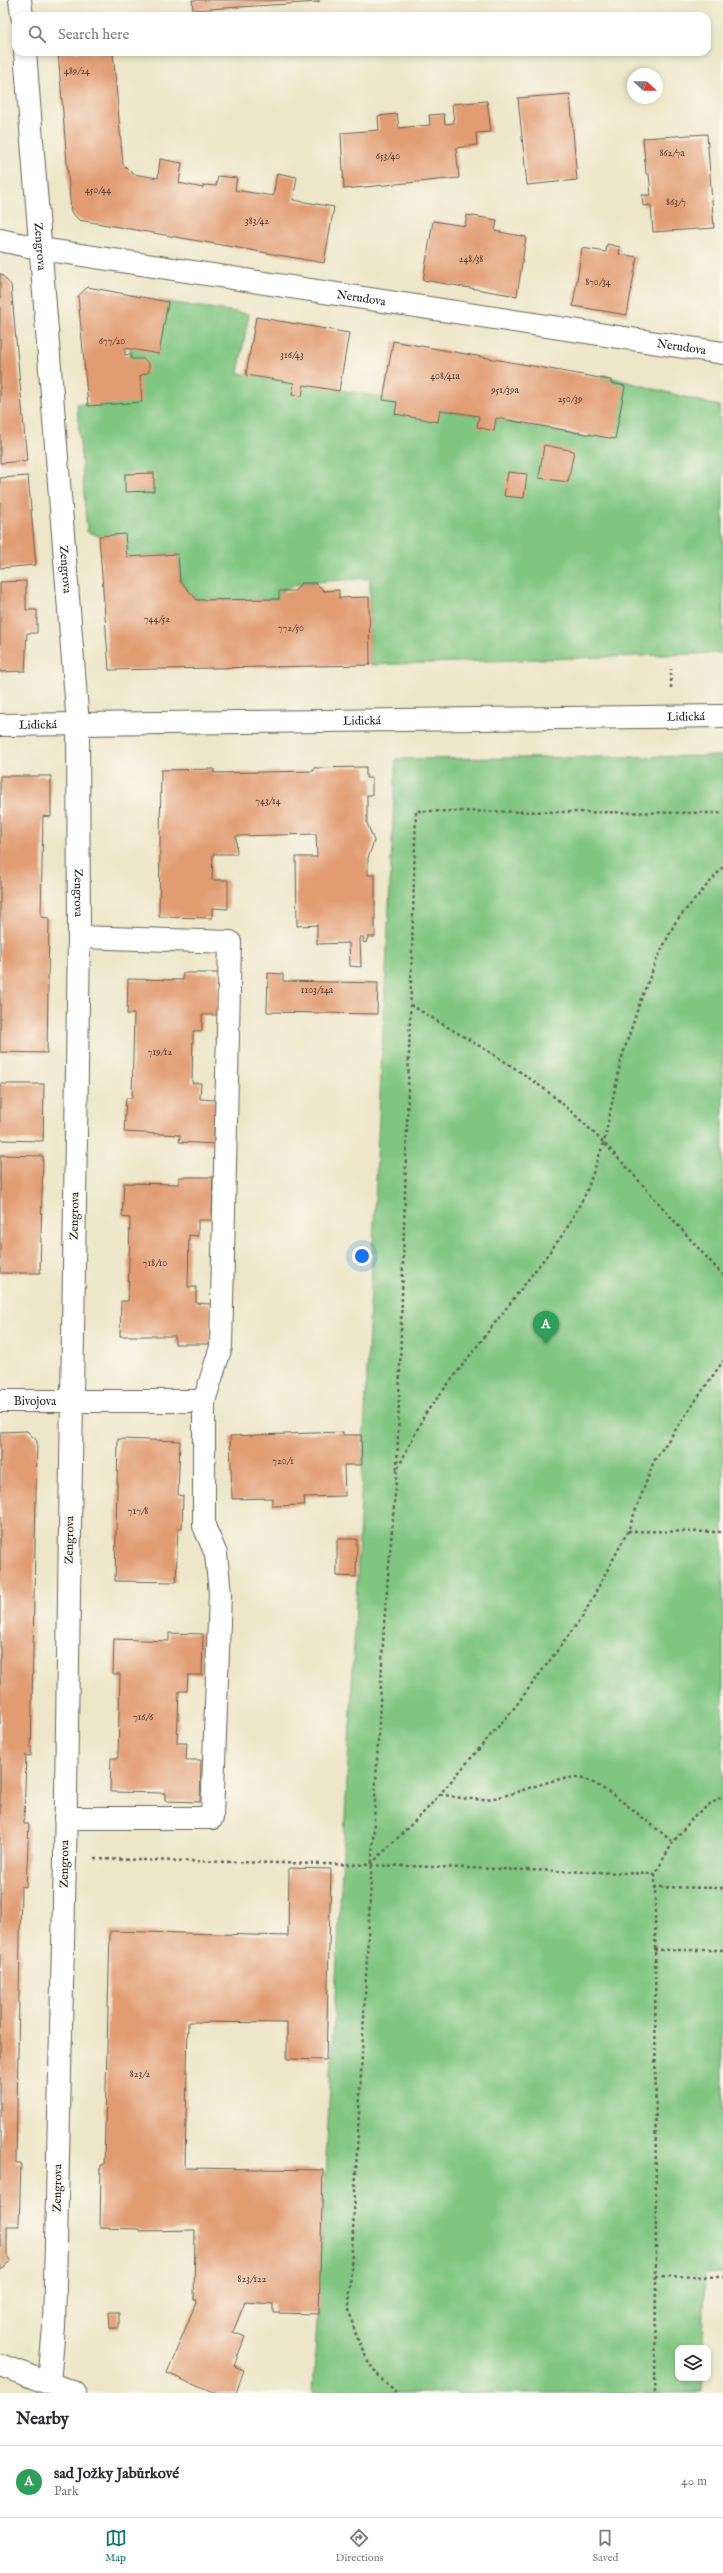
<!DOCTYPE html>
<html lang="en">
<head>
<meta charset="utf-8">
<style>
  body { margin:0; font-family:"IM FELL English",serif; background:#f7f7f7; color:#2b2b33 }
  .controls { position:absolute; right:12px; bottom:12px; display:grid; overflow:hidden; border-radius:8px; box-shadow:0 2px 6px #0003 }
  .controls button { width:36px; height:36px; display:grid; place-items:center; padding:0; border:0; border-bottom:1px solid #e1e1e2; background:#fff; color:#2b2b33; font:20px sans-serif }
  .compass { position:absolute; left:627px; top:68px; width:36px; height:36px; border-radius:50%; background:#fff; box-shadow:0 2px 6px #0003; rotate:112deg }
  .you { position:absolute; left:362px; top:1256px; width:14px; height:14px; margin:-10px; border:3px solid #fff; border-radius:50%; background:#1a73e8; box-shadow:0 0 0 6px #1a73e833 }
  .badge { display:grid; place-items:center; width:26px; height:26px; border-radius:50%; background:#0f766e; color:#fff; font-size:13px; font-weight:700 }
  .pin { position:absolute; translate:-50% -33px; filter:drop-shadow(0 1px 2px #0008) }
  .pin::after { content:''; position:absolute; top:21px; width:14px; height:12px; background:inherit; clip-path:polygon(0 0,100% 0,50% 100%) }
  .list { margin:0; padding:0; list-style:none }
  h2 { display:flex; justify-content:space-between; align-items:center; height:52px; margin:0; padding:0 16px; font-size:17px }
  h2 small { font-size:13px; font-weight:400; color:#7c7c81 }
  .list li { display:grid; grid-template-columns:26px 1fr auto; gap:12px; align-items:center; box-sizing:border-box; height:72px; padding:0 16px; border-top:1px solid #e1e1e2 }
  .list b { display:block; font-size:15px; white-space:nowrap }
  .list p { margin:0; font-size:13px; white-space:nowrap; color:#7c7c81 }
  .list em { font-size:13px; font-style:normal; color:#7c7c81 }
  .icon { flex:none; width:22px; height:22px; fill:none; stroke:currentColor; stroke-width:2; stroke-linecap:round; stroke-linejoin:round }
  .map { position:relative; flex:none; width:723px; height:2393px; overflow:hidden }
  .search { position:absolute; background:#fff; box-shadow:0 2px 6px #0003; left:12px; right:12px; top:12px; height:44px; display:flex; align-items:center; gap:10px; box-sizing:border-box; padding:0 14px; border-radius:12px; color:#7c7c81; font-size:15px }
  .sheet { height:124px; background:#fff }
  nav { display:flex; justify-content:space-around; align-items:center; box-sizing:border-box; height:56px; border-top:1px solid #e1e1e2; background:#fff; font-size:11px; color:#7c7c81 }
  nav a { display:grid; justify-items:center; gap:2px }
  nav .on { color:#0f766e }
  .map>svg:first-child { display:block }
</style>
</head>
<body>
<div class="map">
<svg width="723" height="2393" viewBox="0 0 723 2393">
  <rect width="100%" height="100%" fill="#fbf7ec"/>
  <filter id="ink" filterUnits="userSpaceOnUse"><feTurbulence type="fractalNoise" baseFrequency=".025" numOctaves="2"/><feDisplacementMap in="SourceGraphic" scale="8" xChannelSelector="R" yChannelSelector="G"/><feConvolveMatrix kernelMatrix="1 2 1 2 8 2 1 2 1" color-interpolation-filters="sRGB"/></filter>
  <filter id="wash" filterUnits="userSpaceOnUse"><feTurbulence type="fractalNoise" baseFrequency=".012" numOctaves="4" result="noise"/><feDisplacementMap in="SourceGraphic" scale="16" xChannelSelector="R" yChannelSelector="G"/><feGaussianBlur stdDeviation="0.9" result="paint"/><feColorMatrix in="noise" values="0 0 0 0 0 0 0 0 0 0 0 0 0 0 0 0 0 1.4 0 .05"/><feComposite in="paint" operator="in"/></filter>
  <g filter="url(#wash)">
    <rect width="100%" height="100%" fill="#ede6c8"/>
    <g fill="#80c681" stroke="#4e714e">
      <path d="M 148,299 L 249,314 L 238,373 L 364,394 L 589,438 L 602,375 L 719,406 L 723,471 L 723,653 L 370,665 L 370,578 L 301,583 L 280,591 L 279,599 L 197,600 L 180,581 L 178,554 L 127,557 L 99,536 L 87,532 L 77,404 L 132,402 L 130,346 Z"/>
      <path d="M 723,756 L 723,2274 L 705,2274 L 703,2348 L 678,2348 L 678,2378 L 703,2378 L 702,2393 L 313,2393 L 351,1708 L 396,759 Z"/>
    </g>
    <g id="blocks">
      <g fill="#e19c72">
        <path d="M 192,0 L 319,0 L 319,2 L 193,10 Z"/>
        <path d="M 58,52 L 113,52 L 123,164 L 133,174 L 158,178 L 160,159 L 182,163 L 179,183 L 203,188 L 203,185 L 216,186 L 218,176 L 237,178 L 235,190 L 273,196 L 277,173 L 297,177 L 293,200 L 334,207 L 324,263 L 79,220 L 71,212 Z"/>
        <path d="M 570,94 L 577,180 L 527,185 L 518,98 Z"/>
        <path d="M 487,101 L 491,132 L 476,133 L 477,145 L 456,148 L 459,178 L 344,189 L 341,133 L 379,130 L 378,116 L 397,114 L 399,128 L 430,125 L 429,115 L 444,114 L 445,124 L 454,123 L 452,104 Z"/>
        <path d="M 707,134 L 714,228 L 653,232 L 651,205 L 643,206 L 642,195 L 651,195 L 649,174 L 646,174 L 643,138 Z"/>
        <path d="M 467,215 L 497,220 L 495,231 L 526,237 L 517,296 L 423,280 L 433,221 L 465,226 Z"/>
        <path d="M 607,244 L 620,247 L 619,254 L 637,257 L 627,315 L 573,306 L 582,248 L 606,252 Z"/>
        <path d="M 0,273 L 11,285 L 27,461 L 0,463 Z"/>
        <path d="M 88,287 L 168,302 L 159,354 L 125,348 L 125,355 L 131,354 L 131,359 L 144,359 L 149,364 L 149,372 L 140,376 L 142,402 L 88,406 L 78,296 Z"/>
        <path d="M 256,317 L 349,333 L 339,391 L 304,385 L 302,396 L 292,395 L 294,383 L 246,375 Z"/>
        <path d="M 393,341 L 611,380 L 611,383 L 625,386 L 615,439 L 496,418 L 494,431 L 477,427 L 479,416 L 440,410 L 438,422 L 395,414 L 397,402 L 383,400 Z"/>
        <path d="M 544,445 L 574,451 L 568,482 L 539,478 Z"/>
        <path d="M 508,472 L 527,474 L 524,498 L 504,496 Z"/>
        <path d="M 154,473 L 154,491 L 125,492 L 125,474 Z"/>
        <path d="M 28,476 L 36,565 L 0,568 L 0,478 Z"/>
        <path d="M 125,534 L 127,557 L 178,554 L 180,581 L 197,600 L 279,599 L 279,591 L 295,591 L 301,583 L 316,583 L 324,591 L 339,590 L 339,598 L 369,597 L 370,665 L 109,670 L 99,536 Z"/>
        <path d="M 26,581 L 26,610 L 37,610 L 37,633 L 27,633 L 25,671 L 0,672 L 0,582 Z"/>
        <path d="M 366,767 L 366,778 L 372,778 L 372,795 L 367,795 L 367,823 L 374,841 L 368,858 L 368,875 L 375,875 L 375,937 L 368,937 L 366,943 L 363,942 L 363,937 L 360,937 L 361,967 L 350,966 L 349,943 L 317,944 L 317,925 L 297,926 L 296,857 L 317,857 L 316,834 L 236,836 L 237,854 L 213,854 L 212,880 L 228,880 L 228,909 L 212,908 L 212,918 L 159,917 L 161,770 L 214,769 L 214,773 L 314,771 L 314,768 Z"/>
        <path d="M 0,776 L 51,776 L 51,817 L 43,816 L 41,917 L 49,918 L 47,1053 L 0,1052 Z"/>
        <path d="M 183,973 L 219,973 L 217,1015 L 202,1015 L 202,1031 L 193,1031 L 192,1083 L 201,1083 L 200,1099 L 215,1100 L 214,1144 L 179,1142 L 180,1135 L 124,1132 L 126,1098 L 132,1098 L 134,1014 L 127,1014 L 128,979 L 183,980 Z"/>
        <path d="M 268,973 L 283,974 L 283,981 L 378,983 L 377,1014 L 267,1012 Z"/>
        <path d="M 0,1084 L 44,1084 L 43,1141 L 0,1140 Z"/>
        <path d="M 0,1155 L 43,1156 L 40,1273 L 0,1273 Z"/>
        <path d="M 179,1177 L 213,1177 L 212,1220 L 198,1220 L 198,1236 L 189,1235 L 188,1287 L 196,1287 L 196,1303 L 211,1304 L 210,1344 L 175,1344 L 175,1336 L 120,1336 L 121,1301 L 128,1301 L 130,1218 L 122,1217 L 124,1183 L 179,1184 Z"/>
        <path d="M 27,1431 L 37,1441 L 31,1756 L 26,1755 L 24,1824 L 29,1824 L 26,1887 L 21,1886 L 16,2163 L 21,2163 L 19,2226 L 7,2226 L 7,2256 L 11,2261 L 0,2269 L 0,1432 Z"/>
        <path d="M 343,1432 L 343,1435 L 361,1435 L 362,1465 L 344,1465 L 345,1496 L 304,1497 L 305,1505 L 272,1506 L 272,1498 L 232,1499 L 230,1436 Z"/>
        <path d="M 118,1439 L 180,1441 L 178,1495 L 183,1496 L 182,1528 L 178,1528 L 176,1582 L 115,1581 Z"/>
        <path d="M 337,1539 L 357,1539 L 356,1577 L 337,1576 Z"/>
        <path d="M 169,1633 L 203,1634 L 202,1675 L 188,1675 L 187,1691 L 179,1691 L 177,1743 L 187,1743 L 186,1760 L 201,1760 L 200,1802 L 165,1801 L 165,1793 L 110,1792 L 111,1758 L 118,1758 L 120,1674 L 113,1674 L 114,1639 L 169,1641 Z"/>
        <path d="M 289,1868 L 331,1869 L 326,2060 L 287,2059 L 287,2023 L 188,2022 L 185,2168 L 323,2170 L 319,2314 L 273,2313 L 273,2304 L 245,2302 L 233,2332 L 245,2337 L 234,2366 L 244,2370 L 236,2393 L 213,2393 L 167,2373 L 197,2300 L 194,2300 L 195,2230 L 139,2231 L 139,2229 L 100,2228 L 101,2165 L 104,2165 L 110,1931 L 288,1936 Z"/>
        <path d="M 109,2312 L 119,2312 L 119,2328 L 110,2328 Z"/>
      </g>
    </g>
  </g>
  <g filter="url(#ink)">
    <use href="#blocks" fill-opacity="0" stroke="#656358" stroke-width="1"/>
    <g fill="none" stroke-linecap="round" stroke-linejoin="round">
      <g stroke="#656358" stroke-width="24">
        <g id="minor">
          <path d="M 20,0 L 22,16"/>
          <path id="s1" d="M 25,52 L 78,724 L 79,937 L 65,1859 L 54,2327 L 49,2383"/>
          <path id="s2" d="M 0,240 L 42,249 L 723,353"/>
          <path id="s3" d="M 0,725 L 723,716"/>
          <path id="s4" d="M 0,1401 L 204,1401"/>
          <path d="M 65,1818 L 212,1818 L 220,1593 L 216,1554 L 204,1526 L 204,1401 L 221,1347 L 230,942 L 79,937"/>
          <path d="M 0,2365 L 75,2393"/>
        </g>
      </g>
      <g stroke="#656358" stroke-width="2.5" stroke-dasharray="3 3" stroke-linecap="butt">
        <path d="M 671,688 L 671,669"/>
        <path d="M 411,1005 C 462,1037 520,1066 566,1107 C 624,1158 670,1219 723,1275"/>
        <path d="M 397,1469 L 416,811 L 723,813"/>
        <path d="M 628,1531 L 723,1532"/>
        <path d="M 440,1794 C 459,1798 475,1801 494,1798 C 520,1794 563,1771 586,1780 C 611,1789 651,1825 673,1842"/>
        <path d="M 95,1859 L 371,1865 L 655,1874 L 673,1842 L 696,1814 L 723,1796"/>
        <path d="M 371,1864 L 428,1808 L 515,1707 L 583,1616 L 628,1531 L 654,1461 L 723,1361"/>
        <path d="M 655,1874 L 656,2276 L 723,2277"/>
        <path d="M 654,1887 L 723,1888"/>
        <path d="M 654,1950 L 723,1950"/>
        <path d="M 397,2393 C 369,2372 356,2342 349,2309 L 384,1624 L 397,1470 L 425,1414 L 564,1233 L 586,1193 L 604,1142 L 621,1060 L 641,999 L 658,957 L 676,921 L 723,867"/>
        <path d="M 655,2393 L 656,2276"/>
      </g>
      <use href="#minor" stroke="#fff" stroke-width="22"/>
    </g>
  </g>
  <g text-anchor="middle" stroke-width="3" stroke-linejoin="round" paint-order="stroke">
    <g font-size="10" fill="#4d3c32">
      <text x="77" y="74">489/24</text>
      <text x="672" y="156">862/7a</text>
      <text x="388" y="159">653/40</text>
      <text x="98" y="193">450/44</text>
      <text x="676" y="205">863/7</text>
      <text x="257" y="224">383/42</text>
      <text x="471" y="262">248/38</text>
      <text x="598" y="285">870/34</text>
      <text x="112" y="344">677/20</text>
      <text x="292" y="358">316/43</text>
      <text x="445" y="379">408/41a</text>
      <text x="505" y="393">951/39a</text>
      <text x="570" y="402">250/39</text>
      <text x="157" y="622">744/52</text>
      <text x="291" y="631">772/50</text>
      <text x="268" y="804">743/14</text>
      <text x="317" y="993">1103/14a</text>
      <text x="160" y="1055">719/12</text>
      <text x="155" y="1266">718/10</text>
      <text x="283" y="1464">720/1</text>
      <text x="138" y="1514">717/8</text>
      <text x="143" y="1720">716/6</text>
      <text x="140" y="2077">823/2</text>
      <text x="252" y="2282">823/122</text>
    </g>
    <g font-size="12" fill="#1c1c1c" stroke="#fbf7ec">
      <text dy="4" stroke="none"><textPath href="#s1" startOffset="195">Zengrova</textPath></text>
      <text dy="4" stroke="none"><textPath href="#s2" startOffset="366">Nerudova</textPath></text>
      <text dy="4" stroke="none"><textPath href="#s2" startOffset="690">Nerudova</textPath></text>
      <text dy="4" stroke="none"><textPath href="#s1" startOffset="519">Zengrova</textPath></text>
      <text dy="4" stroke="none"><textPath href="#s3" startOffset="686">Lidická</textPath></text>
      <text dy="4" stroke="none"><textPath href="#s3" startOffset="362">Lidická</textPath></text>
      <text dy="4" stroke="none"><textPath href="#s3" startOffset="38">Lidická</textPath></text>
      <text dy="4" stroke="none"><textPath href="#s1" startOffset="843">Zengrova</textPath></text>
      <text transform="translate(74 1216) rotate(-89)" y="4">Zengrova</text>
      <text dy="4" stroke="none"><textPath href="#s4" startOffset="35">Bivojova</textPath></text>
      <text transform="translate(69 1540) rotate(-89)" y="4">Zengrova</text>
      <text transform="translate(64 1864) rotate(-89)" y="4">Zengrova</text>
      <text transform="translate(57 2188) rotate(-89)" y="4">Zengrova</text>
    </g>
  </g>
</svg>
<div class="controls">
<button><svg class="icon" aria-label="layers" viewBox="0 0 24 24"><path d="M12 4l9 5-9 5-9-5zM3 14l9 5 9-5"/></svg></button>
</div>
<svg class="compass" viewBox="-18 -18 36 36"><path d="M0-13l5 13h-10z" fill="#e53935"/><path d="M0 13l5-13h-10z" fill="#7c7c81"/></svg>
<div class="you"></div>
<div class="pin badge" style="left:546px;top:1344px;background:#2e9e5b">A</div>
<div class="search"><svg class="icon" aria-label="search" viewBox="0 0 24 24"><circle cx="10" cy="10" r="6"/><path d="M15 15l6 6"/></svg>Search here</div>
</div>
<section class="sheet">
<h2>Nearby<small></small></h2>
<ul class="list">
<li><span class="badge" style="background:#2e9e5b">A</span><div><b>sad Jožky Jabůrkové</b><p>Park</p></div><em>40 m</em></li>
</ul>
</section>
<nav>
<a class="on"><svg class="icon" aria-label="map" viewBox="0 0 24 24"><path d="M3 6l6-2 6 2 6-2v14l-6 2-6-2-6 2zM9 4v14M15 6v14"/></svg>Map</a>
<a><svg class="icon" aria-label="directions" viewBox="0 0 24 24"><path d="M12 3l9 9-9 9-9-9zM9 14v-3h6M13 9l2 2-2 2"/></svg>Directions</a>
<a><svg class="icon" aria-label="saved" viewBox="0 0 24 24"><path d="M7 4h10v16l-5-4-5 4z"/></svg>Saved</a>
</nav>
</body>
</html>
